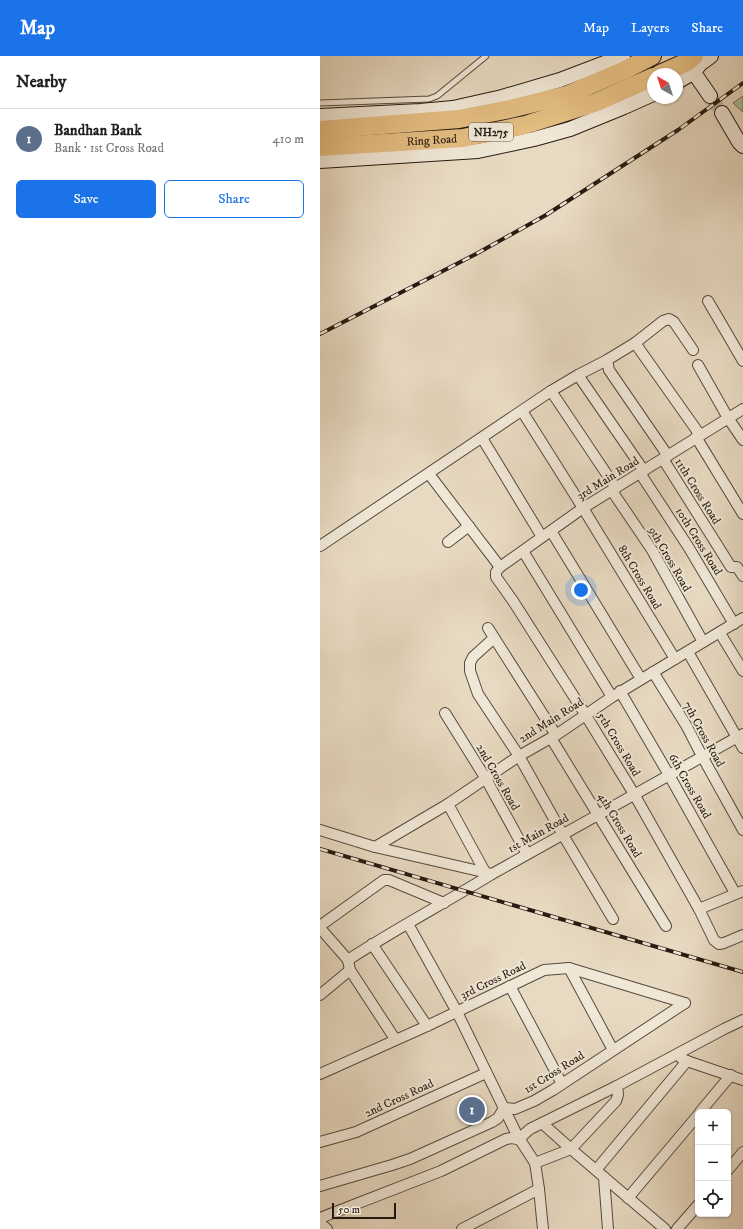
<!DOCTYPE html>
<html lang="en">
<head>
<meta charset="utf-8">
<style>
  body { margin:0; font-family:"IM FELL DW Pica",serif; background:#f6f6f6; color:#202124 }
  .controls { position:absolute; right:12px; bottom:12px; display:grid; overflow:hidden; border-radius:6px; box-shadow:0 1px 3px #0004 }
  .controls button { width:36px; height:36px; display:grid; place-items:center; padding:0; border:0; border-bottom:1px solid #e0e0e0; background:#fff; color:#202124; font:20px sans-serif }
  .compass { position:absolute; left:327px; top:12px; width:36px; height:36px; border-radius:50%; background:#fff; box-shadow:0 1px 3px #0004; rotate:321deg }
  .scale { position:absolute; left:12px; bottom:10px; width:64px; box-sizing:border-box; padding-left:4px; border:2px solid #261b11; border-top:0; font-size:11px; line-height:14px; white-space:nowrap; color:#261b11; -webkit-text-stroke:3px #f0e7d7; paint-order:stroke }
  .you { position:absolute; left:261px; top:534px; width:14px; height:14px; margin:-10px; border:3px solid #fff; border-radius:50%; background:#1a73e8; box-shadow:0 0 0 6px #1a73e833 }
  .badge { display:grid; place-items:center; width:26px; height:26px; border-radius:50%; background:#1a73e8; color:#fff; font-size:13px; font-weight:700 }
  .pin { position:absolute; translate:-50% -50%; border:2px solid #fff; box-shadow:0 1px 4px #0006 }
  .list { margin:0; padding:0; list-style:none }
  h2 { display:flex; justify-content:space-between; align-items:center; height:52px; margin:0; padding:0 16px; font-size:17px }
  h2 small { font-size:13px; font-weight:400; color:#757577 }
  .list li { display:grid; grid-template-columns:26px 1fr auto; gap:12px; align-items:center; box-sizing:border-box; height:60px; padding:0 16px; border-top:1px solid #e0e0e0 }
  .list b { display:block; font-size:15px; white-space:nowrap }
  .list p { margin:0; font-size:13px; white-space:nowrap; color:#757577 }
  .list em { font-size:13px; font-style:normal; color:#757577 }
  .actions { display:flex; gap:8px; padding:12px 16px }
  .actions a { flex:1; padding:9px 0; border:1px solid #1a73e8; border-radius:6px; text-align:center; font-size:14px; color:#1a73e8 }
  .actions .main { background:#1a73e8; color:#fff }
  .icon { flex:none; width:22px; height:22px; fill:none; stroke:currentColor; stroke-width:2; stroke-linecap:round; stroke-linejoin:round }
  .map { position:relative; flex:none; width:423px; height:1173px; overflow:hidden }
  header { display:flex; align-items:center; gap:24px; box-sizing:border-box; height:56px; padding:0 20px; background:#1a73e8; color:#fff }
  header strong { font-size:19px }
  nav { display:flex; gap:22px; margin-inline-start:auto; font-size:14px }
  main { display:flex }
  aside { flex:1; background:#fff }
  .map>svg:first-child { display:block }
</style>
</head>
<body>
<header>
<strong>Map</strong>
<nav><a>Map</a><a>Layers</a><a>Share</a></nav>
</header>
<main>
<aside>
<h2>Nearby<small></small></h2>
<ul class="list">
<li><span class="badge" style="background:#5c6f8a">1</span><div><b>Bandhan Bank</b><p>Bank · 1st Cross Road</p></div><em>410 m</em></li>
</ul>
<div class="actions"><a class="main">Save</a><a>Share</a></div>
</aside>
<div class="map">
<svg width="423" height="1173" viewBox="0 0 423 1173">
  <rect width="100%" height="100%" fill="#e8dac2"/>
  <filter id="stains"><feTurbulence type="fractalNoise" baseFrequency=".005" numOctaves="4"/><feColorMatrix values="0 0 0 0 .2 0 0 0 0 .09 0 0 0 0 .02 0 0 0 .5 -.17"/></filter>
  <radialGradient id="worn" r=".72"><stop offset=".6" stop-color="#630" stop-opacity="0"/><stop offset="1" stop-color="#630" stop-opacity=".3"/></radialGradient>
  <path fill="#b0c198" stroke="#6b6e54" d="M 423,40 L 423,56 L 413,47 Z"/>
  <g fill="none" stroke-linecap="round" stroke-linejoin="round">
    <path stroke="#c1b49f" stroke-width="14" stroke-dasharray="14 7" stroke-linecap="butt" d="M 390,40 L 402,57"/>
    <g stroke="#564b3d" stroke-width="7">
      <path id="lane" d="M 0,47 L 109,43 L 117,40 L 166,0"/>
    </g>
    <g stroke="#564b3d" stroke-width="12">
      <g id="street">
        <path d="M 388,245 L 423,305"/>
        <path d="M 315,287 L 380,379"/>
        <path d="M 287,304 L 289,314 L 348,400"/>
        <path d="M 378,309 L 408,362 L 423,384"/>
        <path d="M 258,319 L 324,415"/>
        <path d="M 231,335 L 296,432"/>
        <path d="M 423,353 L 263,452 L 180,511 L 176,516 L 176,521 L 193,545 L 265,658 L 314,738 L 379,853 L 394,884 L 399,888 L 404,887 L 423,879"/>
        <path d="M 202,355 L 263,452 L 355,603"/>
        <path d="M 376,381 L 423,458"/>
        <path d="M 162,382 L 222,481"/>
        <path d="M 343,403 L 411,511 L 417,511 L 423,520"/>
        <path d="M 320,417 L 369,492 L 414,568"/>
        <path d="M 109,418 L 180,511"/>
        <path d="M 292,435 L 332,494 L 383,586"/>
        <path d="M 231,475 L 321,623"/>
        <path d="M 128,486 L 149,470"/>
        <path d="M 0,490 L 231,335 L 258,319 L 287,304 L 315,287 L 343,265 L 349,263 L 354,266 L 373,294"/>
        <path d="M 203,495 L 292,641"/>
        <path d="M 168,572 L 236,679"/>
        <path d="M 400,577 L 423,615"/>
        <path d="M 174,582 L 153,601 L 150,607 L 150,615 L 158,638 L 199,700 L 243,779 L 293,863"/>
        <path d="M 368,596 L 423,692"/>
        <path d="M 333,616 L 366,669 L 382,700 L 423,774"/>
        <path d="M 300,635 L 349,719 L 415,837"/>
        <path d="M 125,657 L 166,723 L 207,798"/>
        <path d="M 231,682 L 346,870"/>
        <path d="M 128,748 L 165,816"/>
        <path d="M 0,774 L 55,791 L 172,818"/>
        <path d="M 55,791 L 128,748 L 199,700 L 236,679 L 292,641 L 423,562"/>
        <path d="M 379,853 L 423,835"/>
        <path d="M 88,868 L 137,956 L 197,1079 L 215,1107 L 219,1133 L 223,1173"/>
        <path d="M 0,870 L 64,824 L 69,824 L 124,847"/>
        <path d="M 0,872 L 28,904 L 30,914 L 75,983"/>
        <path d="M 52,888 L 107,970"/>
        <path d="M 28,904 C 75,873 125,847 172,818 L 423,678"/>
        <path d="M 249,912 L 293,994"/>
        <path d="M 190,930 L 242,1028"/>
        <path d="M 0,939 L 30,914"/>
        <path d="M 361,1002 L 367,1005 L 423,1024"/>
        <path d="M 0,1018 L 107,970 L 224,914 L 249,912 L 365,947"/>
        <path d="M 380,1056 L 411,1019"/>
        <path d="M 222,1067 L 251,1093 L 345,1173"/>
        <path d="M 0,1086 L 36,1076 L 166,1017"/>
        <path d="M 215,1107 L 251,1093 L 296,1045 L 298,1039 L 297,1030"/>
        <path d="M 276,1114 L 367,1005"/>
        <path d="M 408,1114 L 423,1096"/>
        <path d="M 284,1121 L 288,1173"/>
        <path d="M 0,1130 L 72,1109 L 90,1103 L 172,1066 L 178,1062 L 184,1052 L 195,1053 L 214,1045 L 233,1034 L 365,947"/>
        <path d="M 308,1142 L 378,1059"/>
        <path d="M 0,1162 L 121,1115 L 186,1083 L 192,1082 L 201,1084 L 202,1080 L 210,1073 L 297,1030 L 404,973 L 423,964"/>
        <path d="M 0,1167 L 7,1173"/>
        <path d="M 142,1173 L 219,1133"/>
        <path d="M 357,1173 L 378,1149"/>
      </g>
    </g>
    <g stroke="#261b11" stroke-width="16">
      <g id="secondary">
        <path d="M 368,8 L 390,40"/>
        <path d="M 357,26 L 374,16 L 380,8 L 391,0"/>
        <path d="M 402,57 L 419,86 L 423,90"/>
        <path d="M 0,60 L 100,55 L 133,52 L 182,41 L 240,24 L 303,0"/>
        <path d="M 0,105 L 158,95 L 214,83 L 250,73 L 304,51 L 333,38"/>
      </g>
    </g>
    <g stroke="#261b11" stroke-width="20">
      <g id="highway">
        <path d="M 340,18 L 367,6 L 374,0"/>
        <path d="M 0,74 L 139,63 L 190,53 L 247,39 L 303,15 L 332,0"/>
        <path id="s1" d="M 0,91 L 143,82 L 205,69 L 277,46 L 333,21"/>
      </g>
    </g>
    <use href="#lane" stroke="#f0e7d7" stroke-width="5"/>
    <use href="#street" stroke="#f0e7d7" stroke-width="10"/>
    <use href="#secondary" stroke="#f0e7d7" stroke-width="14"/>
    <use href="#highway" stroke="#e4bd81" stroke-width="18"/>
    <g stroke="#261b11" stroke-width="4">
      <g id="rail">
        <path d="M 0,278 L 156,198 L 226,159 L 358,74 L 423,27"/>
        <path d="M 0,793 L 423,916"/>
      </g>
    </g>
    <use href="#rail" stroke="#f0e7d7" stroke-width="2.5" stroke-dasharray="8" stroke-linecap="butt"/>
  </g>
  <g text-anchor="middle" stroke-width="4" stroke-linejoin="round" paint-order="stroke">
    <rect fill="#f0e7d7" stroke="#63584c" stroke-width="1" x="149" y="67" width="44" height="18" rx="3"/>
    <g font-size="11" font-weight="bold" fill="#261b11">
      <text x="171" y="80">NH275</text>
    </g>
    <g font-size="12" fill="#261b11" stroke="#f0e7d7">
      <text dy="4" stroke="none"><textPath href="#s1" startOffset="112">Ring Road</textPath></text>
      <text transform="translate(288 422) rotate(-32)" y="4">3rd Main Road</text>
      <text transform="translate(378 435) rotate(58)" y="4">11th Cross Road</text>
      <text transform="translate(379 485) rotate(58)" y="4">10th Cross Road</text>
      <text transform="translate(350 503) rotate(60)" y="4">9th Cross Road</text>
      <text transform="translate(320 521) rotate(59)" y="4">8th Cross Road</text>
      <text transform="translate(231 664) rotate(-32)" y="4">2nd Main Road</text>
      <text transform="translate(384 678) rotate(61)" y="4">7th Cross Road</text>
      <text transform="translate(299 688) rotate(59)" y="4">5th Cross Road</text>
      <text transform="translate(178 721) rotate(60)" y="4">2nd Cross Road</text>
      <text transform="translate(370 730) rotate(60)" y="4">6th Cross Road</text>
      <text transform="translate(300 769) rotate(59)" y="4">4th Cross Road</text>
      <text transform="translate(218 777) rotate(-29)" y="4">1st Main Road</text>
      <text transform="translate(173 924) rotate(-26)" y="4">3rd Cross Road</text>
      <text transform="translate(234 1016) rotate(-32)" y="4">1st Cross Road</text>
      <text transform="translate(79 1042) rotate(-25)" y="4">2nd Cross Road</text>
    </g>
  </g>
  <rect width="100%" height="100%" filter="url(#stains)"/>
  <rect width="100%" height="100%" fill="url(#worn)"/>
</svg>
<div class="controls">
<button>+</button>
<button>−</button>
<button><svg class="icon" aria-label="locate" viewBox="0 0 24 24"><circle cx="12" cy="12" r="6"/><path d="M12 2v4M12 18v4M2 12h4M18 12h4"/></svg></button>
</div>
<svg class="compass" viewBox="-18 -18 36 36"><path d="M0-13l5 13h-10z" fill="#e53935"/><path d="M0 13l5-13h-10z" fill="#757577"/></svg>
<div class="scale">50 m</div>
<div class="you"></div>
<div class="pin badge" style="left:152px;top:1054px;background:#5c6f8a">1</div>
</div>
</main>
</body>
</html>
